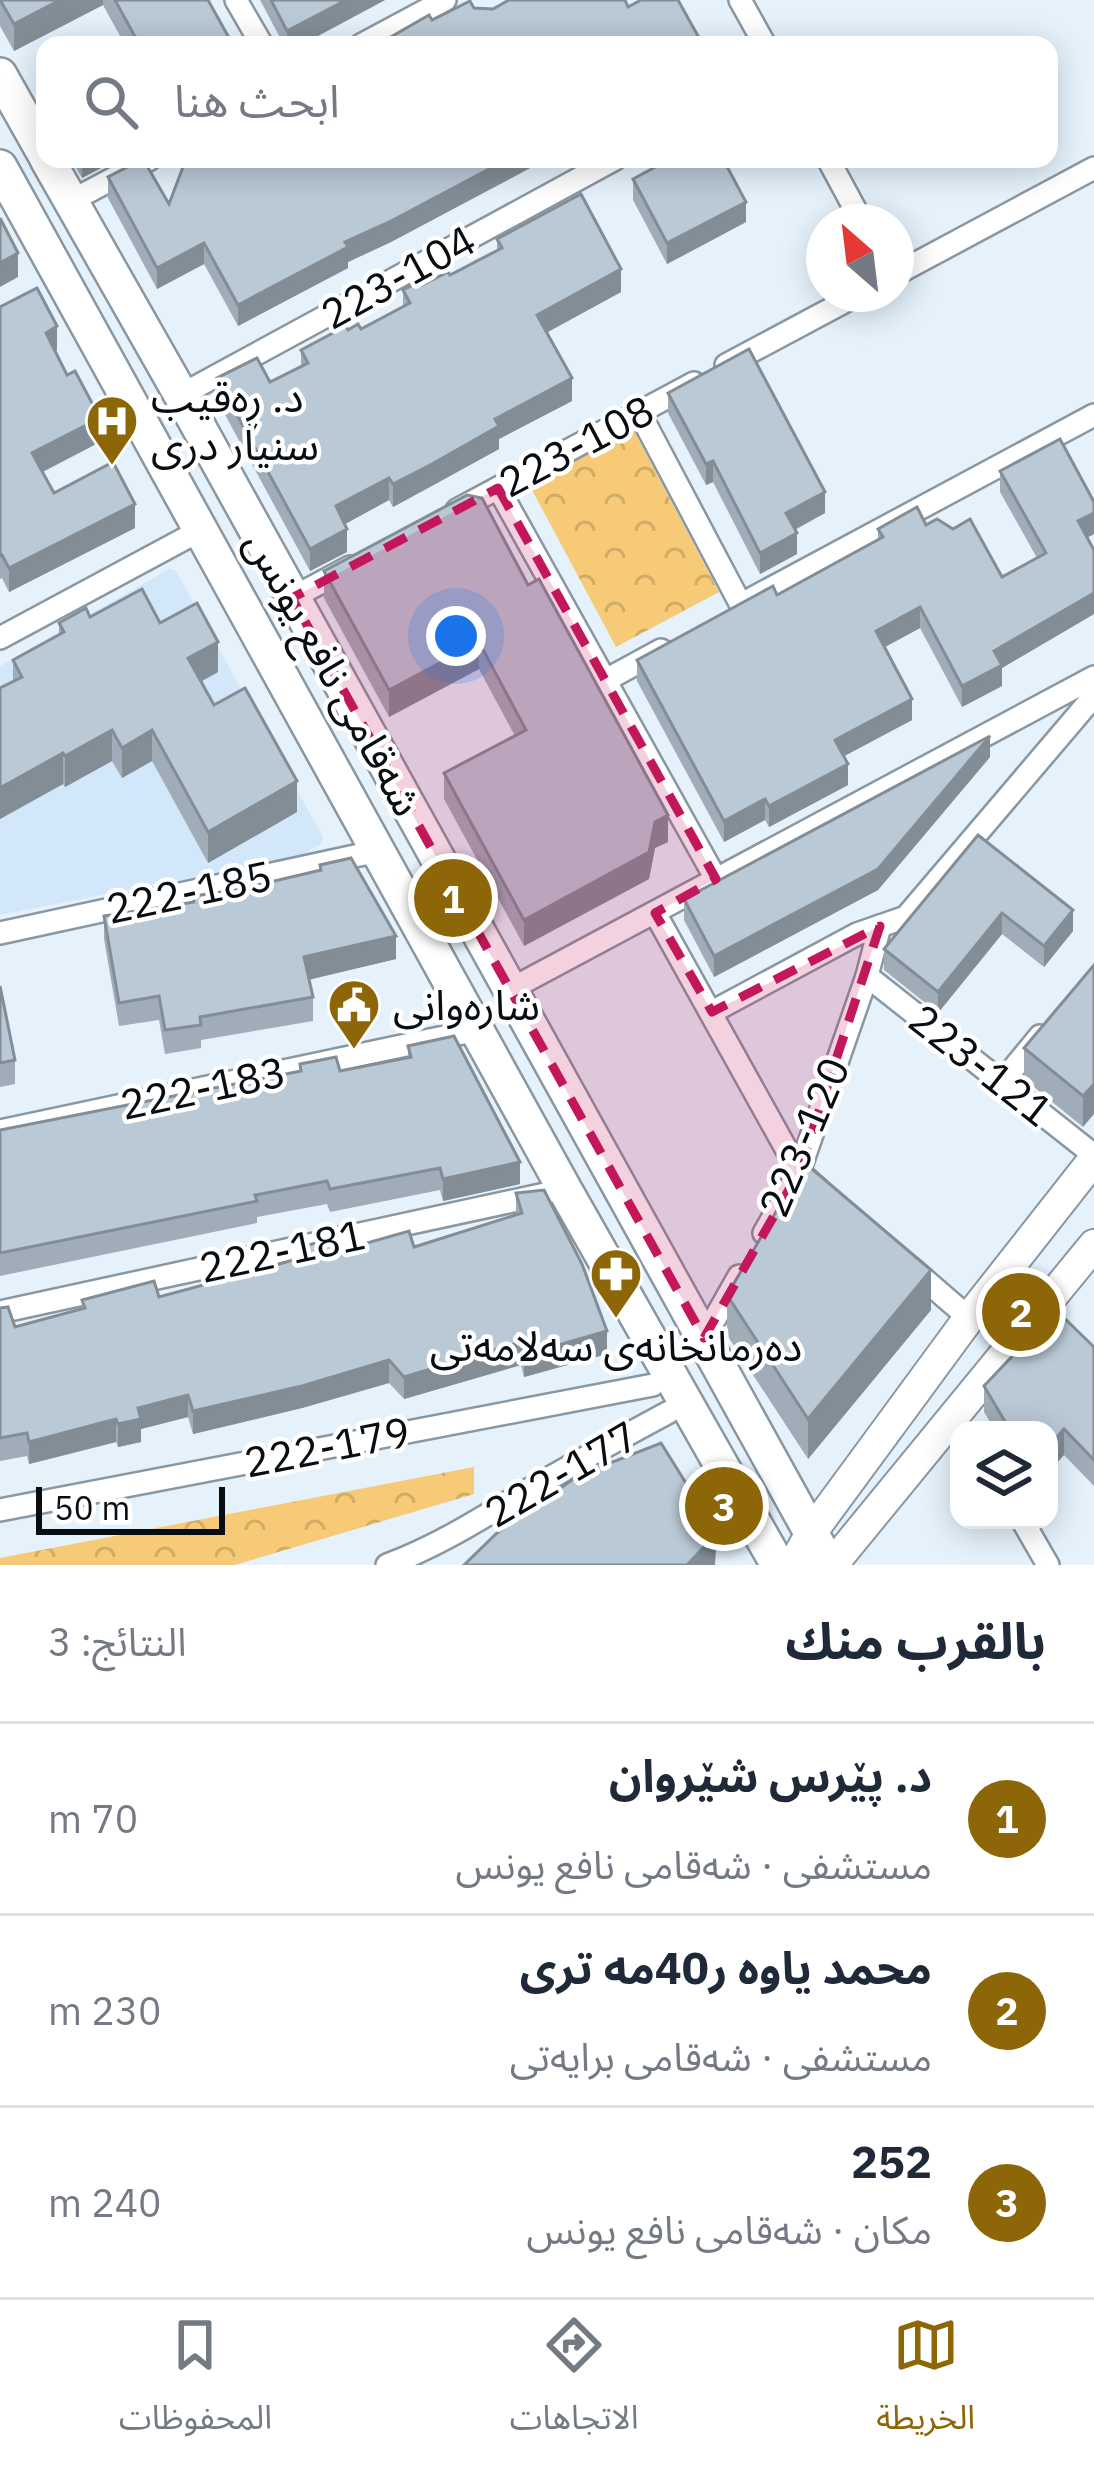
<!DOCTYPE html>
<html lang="ar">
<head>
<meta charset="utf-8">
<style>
  body { margin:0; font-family:"IBM Plex Sans","Noto Sans Arabic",sans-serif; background:#f2f2f3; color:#1f2937; direction:rtl }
  .controls { position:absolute; right:36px; bottom:36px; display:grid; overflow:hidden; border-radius:24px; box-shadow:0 6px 30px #0003 }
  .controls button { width:108px; height:108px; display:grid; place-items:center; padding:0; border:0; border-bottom:3px solid #e0e1e3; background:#fff; color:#1f2937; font:60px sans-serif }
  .compass { position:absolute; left:806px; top:204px; width:108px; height:108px; border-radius:50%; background:#fff; box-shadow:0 6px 30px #0003; rotate:332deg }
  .scale { position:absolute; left:36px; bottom:30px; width:189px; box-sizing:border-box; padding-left:12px; border:6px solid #080d11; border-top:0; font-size:33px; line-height:42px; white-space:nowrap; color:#080d11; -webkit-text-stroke:9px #fff; paint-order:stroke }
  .you { position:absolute; left:456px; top:636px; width:42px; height:42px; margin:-30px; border:9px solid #fff; border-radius:50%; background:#1a73e8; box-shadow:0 0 0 18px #1a73e833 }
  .badge { display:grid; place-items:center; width:78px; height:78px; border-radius:50%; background:#8c6607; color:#fff; font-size:39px; font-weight:700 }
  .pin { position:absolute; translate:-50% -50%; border:6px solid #fff; box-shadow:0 3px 12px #0006 }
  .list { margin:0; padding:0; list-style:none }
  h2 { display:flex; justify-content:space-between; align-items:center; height:156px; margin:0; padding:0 48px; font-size:51px }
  h2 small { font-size:39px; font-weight:400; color:#747a83 }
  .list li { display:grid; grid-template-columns:78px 1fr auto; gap:36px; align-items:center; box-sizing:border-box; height:192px; padding:0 48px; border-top:3px solid #e0e1e3 }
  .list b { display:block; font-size:45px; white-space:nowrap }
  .list p { margin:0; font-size:39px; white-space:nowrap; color:#747a83 }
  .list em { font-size:39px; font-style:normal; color:#747a83 }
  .icon { flex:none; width:66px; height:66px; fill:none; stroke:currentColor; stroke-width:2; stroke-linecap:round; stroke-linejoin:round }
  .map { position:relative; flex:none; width:1094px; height:1565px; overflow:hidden; direction:ltr }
  .search { position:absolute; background:#fff; box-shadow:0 6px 30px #0003; left:36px; right:36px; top:36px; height:132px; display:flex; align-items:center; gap:30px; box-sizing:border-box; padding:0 42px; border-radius:24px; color:#747a83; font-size:45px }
  .sheet { height:732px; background:#fff }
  nav { display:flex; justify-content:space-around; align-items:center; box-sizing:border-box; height:168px; border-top:3px solid #e0e1e3; background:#fff; font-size:33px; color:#747a83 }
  nav a { display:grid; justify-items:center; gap:6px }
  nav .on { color:#8c6607 }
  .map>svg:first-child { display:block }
</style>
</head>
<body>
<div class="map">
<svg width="1094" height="1565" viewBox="0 0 1094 1565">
  <defs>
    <pattern id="park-crowns" width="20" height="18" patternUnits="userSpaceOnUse" patternTransform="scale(3)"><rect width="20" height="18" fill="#f6ca76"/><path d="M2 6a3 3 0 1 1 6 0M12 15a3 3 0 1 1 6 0" fill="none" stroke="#d1ac65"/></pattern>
  </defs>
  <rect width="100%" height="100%" fill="#e5f2fc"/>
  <path fill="#d2e7fa" d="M 169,569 L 176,571 L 323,837 L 321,844 L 300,856 L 0,915 L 0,666 Z"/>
  <g fill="url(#park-crowns)">
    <path d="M 630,423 L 719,592 L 616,647 L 525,477 Z"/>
    <path d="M 474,1467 L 474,1494 L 235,1565 L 0,1565 L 0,1558 Z"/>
  </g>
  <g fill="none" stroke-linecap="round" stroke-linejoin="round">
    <g stroke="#8997a3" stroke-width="26">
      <g id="minor">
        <path d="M 236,0 L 262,45"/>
        <path d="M 740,0 L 765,45"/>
        <path d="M 361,45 L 445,0"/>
        <path d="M 828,159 L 862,222"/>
        <path d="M 71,201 L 150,159"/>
        <path d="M 896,274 L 1094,168"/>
        <path d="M 726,365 L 859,294"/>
        <path d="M 181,395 L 615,159"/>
        <path d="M 639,412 L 741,605"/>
        <path d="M 498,488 L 716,879"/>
        <path d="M 457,510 L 694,383"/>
        <path d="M 292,598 L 350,567"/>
        <path d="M 751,599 L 1094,415"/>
        <path d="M 0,638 L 199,531"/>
        <path d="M 606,680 L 661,650"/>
        <path d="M 655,913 L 799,1172 L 818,1189"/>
        <path d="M 0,933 L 378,851"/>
        <path d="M 867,976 L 1094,1155"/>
        <path d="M 509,990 L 1094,677"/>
        <path d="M 712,1012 L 857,934 L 906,917 L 1094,696"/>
        <path d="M 1003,1081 L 1040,1036"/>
        <path d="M 0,1131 L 477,1030"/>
        <path d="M 764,1233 L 799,1172 L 867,976 L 880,926"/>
        <path d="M 910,1267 L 969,1318"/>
        <path d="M 0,1312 L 545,1194"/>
        <path d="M 704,1338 L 739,1276"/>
        <path d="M 0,1510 L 653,1385"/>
        <path d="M 1022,1520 L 1048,1565"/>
        <path d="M 387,1565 C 438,1546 482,1518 528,1490 C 575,1463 622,1437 669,1412"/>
      </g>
    </g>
    <g stroke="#8997a3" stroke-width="34">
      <g id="secondary">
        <path d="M 793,1565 L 811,1533 L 969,1318 L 1094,1159"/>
        <path d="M 832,1565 L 1094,1245"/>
      </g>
    </g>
    <g stroke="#8997a3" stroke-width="38">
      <g id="primary">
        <path d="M 0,75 L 45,155"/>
        <path d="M 47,159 L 181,395 L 829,1565"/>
        <path d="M 0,167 L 565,1190 L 778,1565"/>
      </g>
    </g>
    <use href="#minor" stroke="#fff" stroke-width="21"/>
    <use href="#secondary" stroke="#fff" stroke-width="30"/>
    <use href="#primary" stroke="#fff" stroke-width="33"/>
  </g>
  <g fill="#a0adb8">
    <path d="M 0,0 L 208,0 L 233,45 L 125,45 L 103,5 L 14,51 L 0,26 Z"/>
    <path d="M 260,0 L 385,0 L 301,45 L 284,45 Z"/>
    <path d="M 71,159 L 118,159 L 82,178 Z"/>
    <path d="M 193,159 L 547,159 L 391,242 L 348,262 L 348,268 L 238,326 L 204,264 L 157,289 L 108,198 L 108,177 L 169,204 L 193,163 Z"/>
    <path d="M 633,179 L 746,222 L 667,264 L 633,200 Z"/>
    <path d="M 497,239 L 621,292 L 547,332 L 572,401 L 499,439 L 499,449 L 432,486 L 393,507 L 389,500 L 345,524 L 347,552 L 310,571 L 217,400 L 217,378 L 270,382 L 301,367 L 301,350 L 348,330 L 361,329 L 403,307 L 403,290 L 450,275 L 497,251 Z"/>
    <path d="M 0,307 L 57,350 L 55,351 L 100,442 L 43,472 L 54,493 L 135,528 L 9,592 L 2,578 L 0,579 Z"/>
    <path d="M 668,393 L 825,513 L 795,530 L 797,554 L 760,574 L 713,482 L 706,485 L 668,413 Z"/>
    <path d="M 1000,471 L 1094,502 L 1094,534 L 1087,538 L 1094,550 L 1094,614 L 1002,668 L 1002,686 L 962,707 L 920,628 L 884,647 L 912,720 L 844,756 L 848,785 L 769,827 L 765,820 L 724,842 L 637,681 L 637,660 L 777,595 L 878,540 L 878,529 L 926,525 L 1002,577 L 1037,558 L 1000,492 Z"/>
    <path d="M 467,495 L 668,842 L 655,848 L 649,879 L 524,946 L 444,799 L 444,773 L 515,736 L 479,669 L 389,717 L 324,598 L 324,571 Z"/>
    <path d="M 90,617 L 160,623 L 218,672 L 201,682 L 214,705 L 297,812 L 208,863 L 152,761 L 122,778 L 112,761 L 65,787 L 63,784 L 0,819 L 0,688 L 13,681 L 13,660 L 59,635 L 59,623 Z"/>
    <path d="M 990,757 L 878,890 L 714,977 L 684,920 L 684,899 Z"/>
    <path d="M 978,835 L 1073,931 L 1044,967 L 1002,934 L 938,1013 L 884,970 L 884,949 Z"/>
    <path d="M 320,865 L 396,959 L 309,979 L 313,997 L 313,1021 L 201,1040 L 201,1048 L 165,1054 L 159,1020 L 119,1026 L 104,939 L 104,916 L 193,902 L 320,871 Z"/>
    <path d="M 1094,965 L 1083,1127 L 1024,1079 L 1024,1048 Z"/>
    <path d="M 0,986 L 15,1060 L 15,1084 L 0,1087 Z"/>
    <path d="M 408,1046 L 520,1184 L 443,1201 L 440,1190 L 330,1212 L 327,1204 L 257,1217 L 257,1223 L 0,1276 L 0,1130 L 300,1072 L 300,1064 L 340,1071 L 408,1058 Z"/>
    <path d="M 516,1193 L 607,1354 L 524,1377 L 521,1365 L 404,1399 L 389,1383 L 302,1408 L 193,1434 L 188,1417 L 141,1429 L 141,1442 L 118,1447 L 116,1442 L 29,1464 L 27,1456 L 0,1461 L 0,1308 L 15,1327 L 82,1309 L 82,1300 L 159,1297 L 300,1258 L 300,1247 L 339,1251 L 414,1247 L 516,1214 Z"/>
    <path d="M 727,1295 L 931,1310 L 808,1459 L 727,1335 Z"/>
    <path d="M 1094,1347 L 1094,1486 L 1064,1455 L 1049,1430 L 995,1430 L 984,1412 L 984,1386 Z"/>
  </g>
  <g fill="#828d96">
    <path d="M 60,0 L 103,0 L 103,5 L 14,51 L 14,24 Z"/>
    <path d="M 346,0 L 385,0 L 301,45 L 287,45 L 287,31 Z"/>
    <path d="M 82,159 L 118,159 L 82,178 Z"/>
    <path d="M 508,159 L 547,159 L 391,242 L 348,262 L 348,268 L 238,326 L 238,305 L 345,242 Z"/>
    <path d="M 746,202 L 746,222 L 667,264 L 667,243 Z"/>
    <path d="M 204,243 L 204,264 L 157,289 L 157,268 Z"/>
    <path d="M 18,253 L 18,277 L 0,287 L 0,263 Z"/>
    <path d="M 621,269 L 621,292 L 537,338 L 537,315 Z"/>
    <path d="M 57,326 L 57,350 L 46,356 L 46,333 Z"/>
    <path d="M 572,378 L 572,401 L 499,439 L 499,449 L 393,507 L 393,484 L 495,419 Z"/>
    <path d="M 100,418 L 100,442 L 32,477 L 32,453 Z"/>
    <path d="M 713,461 L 713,482 L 706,485 L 706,464 Z"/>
    <path d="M 389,478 L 389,500 L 336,529 L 336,506 Z"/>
    <path d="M 825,492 L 825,513 L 786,534 L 786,513 Z"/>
    <path d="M 135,504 L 135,528 L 9,592 L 9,568 Z"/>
    <path d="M 1094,513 L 1094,534 L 1078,542 L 1078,521 Z"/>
    <path d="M 347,529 L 347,552 L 310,571 L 310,549 Z"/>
    <path d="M 797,533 L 797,554 L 760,574 L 760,553 Z"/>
    <path d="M 1094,593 L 1094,614 L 1002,668 L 1002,686 L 962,707 L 962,686 L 994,651 Z"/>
    <path d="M 920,607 L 920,628 L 876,652 L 876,631 Z"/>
    <path d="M 218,642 L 218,672 L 188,688 L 188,658 Z"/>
    <path d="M 479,642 L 479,669 L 389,717 L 389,690 Z"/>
    <path d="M 912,699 L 912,720 L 835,761 L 835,740 Z"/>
    <path d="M 112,730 L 112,761 L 65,787 L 65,756 Z"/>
    <path d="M 152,730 L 152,761 L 122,778 L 122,748 Z"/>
    <path d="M 990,736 L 990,757 L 878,890 L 714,977 L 714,956 Z"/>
    <path d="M 63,753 L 63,784 L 0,819 L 0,788 Z"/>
    <path d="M 848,764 L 848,785 L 769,827 L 769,806 Z"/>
    <path d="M 297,781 L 297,812 L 208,863 L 208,832 Z"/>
    <path d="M 765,799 L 765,820 L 724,842 L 724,821 Z"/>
    <path d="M 668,815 L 668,842 L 655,848 L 649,879 L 524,946 L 524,920 L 655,822 Z"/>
    <path d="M 1073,910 L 1073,931 L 1044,967 L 1044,946 Z"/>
    <path d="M 1002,913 L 1002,934 L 938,1013 L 938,992 Z"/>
    <path d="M 396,936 L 396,959 L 304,981 L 304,957 Z"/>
    <path d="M 1094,1084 L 1094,1114 L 1083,1127 L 1083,1096 Z"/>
    <path d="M 520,1162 L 520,1184 L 443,1201 L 443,1179 Z"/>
    <path d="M 931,1270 L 931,1310 L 808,1459 L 808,1419 Z"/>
    <path d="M 607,1331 L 607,1354 L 524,1377 L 524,1355 Z"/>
    <path d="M 521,1342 L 521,1365 L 404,1399 L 404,1377 Z"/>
    <path d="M 389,1360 L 389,1383 L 302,1408 L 193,1434 L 193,1411 Z"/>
    <path d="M 188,1395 L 188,1417 L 141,1429 L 141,1442 L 118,1447 L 118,1424 L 138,1408 Z"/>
    <path d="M 116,1419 L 116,1442 L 29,1464 L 29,1442 Z"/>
    <path d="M 1064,1429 L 1064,1455 L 1049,1472 L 1049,1446 Z"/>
    <path d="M 717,1533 L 715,1565 L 687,1565 Z"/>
  </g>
  <g fill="#bac9d6" stroke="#828d96" stroke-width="3">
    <path d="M 0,0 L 60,0 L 14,24 Z"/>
    <path d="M 115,0 L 208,0 L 233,45 L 132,45 L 138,42 Z"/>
    <path d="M 271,0 L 346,0 L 287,31 Z"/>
    <path d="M 509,0 L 625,0 L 628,7 L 641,0 L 678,0 L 703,45 L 393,45 L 389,38 L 429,15 L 432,20 L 470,1 L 474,8 L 493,9 Z"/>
    <path d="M 143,159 L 169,204 L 183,167 L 197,159 L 508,159 L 391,221 L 345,242 L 348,247 L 238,305 L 204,243 L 157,268 L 108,177 Z"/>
    <path d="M 670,159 L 723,159 L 746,202 L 667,243 L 633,179 Z"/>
    <path d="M 581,194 L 621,269 L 537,315 L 572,378 L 495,419 L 499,426 L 432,464 L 393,484 L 389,478 L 336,506 L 347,529 L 310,549 L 217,378 L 257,358 L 270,382 L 308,363 L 301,350 L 346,326 L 348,330 L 358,324 L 361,329 L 410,303 L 403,290 L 420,281 L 422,285 L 448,272 L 450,275 L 502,248 L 497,239 Z"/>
    <path d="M 0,218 L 18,253 L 0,263 Z"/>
    <path d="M 37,288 L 57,326 L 46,333 L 67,375 L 75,371 L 100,418 L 32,453 L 54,493 L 113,462 L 135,504 L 9,568 L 2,555 L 0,556 L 0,307 Z"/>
    <path d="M 749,349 L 825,492 L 786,513 L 797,533 L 760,553 L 713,461 L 706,464 L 668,393 Z"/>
    <path d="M 1060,439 L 1094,502 L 1094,513 L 1078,521 L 1094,550 L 1094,593 L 994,651 L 1002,665 L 962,686 L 920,607 L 876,631 L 912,699 L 835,740 L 848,764 L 769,806 L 765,799 L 724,821 L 637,660 L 773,586 L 777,595 L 839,561 L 883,537 L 878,529 L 917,507 L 926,525 L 937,519 L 953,529 L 970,519 L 1002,577 L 1046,553 L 1000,471 Z"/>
    <path d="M 467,495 L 482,498 L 528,585 L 539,579 L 668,815 L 655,822 L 649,852 L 524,920 L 444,773 L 526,730 L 479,642 L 389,690 L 324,571 Z"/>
    <path d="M 142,589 L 160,623 L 197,603 L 218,642 L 188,658 L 214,705 L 245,688 L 297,781 L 208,832 L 152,730 L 122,748 L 112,730 L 65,756 L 63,753 L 0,788 L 0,688 L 22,677 L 13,660 L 64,632 L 59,623 L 86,608 L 90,617 Z"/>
    <path d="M 990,736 L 878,869 L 714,956 L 684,899 Z"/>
    <path d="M 978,835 L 1073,910 L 1044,946 L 1002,913 L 938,992 L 884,949 Z"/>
    <path d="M 351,858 L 396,936 L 304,957 L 313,997 L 200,1017 L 201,1025 L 165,1030 L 159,996 L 119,1003 L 104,916 L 194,902 L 193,896 L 236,890 L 321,870 L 320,865 Z"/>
    <path d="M 1094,965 L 1094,1084 L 1083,1096 L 1024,1048 Z"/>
    <path d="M 0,986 L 15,1060 L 0,1063 Z"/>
    <path d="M 454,1036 L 520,1162 L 443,1179 L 440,1168 L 330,1189 L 327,1181 L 292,1188 L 255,1195 L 257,1201 L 0,1253 L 0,1130 L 301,1071 L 300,1064 L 336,1057 L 340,1071 L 411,1057 L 408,1046 Z"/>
    <path d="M 805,1163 L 931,1270 L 808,1419 L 727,1295 Z"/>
    <path d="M 544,1190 L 582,1264 L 607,1331 L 524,1355 L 521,1342 L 404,1377 L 389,1360 L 302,1386 L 193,1411 L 188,1395 L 138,1408 L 141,1419 L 118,1424 L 116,1419 L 29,1442 L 27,1433 L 0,1438 L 0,1308 L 8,1307 L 15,1327 L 85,1308 L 82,1300 L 154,1281 L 159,1297 L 266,1268 L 303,1257 L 300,1247 L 335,1238 L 339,1251 L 409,1231 L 414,1247 L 522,1213 L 516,1193 Z"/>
    <path d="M 1056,1310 L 1094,1347 L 1094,1460 L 1064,1429 L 1049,1446 L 1049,1430 L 1010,1430 L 984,1386 Z"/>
    <path d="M 661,1443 L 717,1533 L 687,1565 L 464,1565 L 497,1533 L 579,1475 Z"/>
  </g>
  <path fill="#c2185b" fill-opacity="0.2" stroke="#c2185b" stroke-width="9" stroke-dasharray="24 15" stroke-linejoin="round" d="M 498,488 L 716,879 L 655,913 L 712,1012 L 880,926 L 799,1172 L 704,1338 L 292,598 Z"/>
  <defs>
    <g id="hospital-pin" transform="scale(2.7)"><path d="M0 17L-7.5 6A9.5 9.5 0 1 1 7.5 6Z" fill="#8c6607" stroke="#fff"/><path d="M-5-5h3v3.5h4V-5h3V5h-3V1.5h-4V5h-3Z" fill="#fff"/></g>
    <g id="civic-pin" transform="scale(2.7)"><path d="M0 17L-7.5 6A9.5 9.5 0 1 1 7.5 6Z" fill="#8c6607" stroke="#fff"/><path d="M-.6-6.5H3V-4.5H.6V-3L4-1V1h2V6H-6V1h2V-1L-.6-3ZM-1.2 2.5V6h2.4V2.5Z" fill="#fff"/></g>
    <g id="pharmacy-pin" transform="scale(2.7)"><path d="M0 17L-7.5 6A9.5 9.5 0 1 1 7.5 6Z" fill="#8c6607" stroke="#fff"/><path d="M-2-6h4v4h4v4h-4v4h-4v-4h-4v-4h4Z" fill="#fff"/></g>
  </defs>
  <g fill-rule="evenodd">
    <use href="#hospital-pin" x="112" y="421"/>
    <use href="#civic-pin" x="354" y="1005"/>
    <use href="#pharmacy-pin" x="616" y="1274"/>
  </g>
  <g text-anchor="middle" stroke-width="9" stroke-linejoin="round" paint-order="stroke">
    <g font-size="42" fill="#080d11" stroke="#fff">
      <text transform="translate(398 277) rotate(-29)" y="15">223-104</text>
      <text transform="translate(576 446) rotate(-28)" y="15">223-108</text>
      <text transform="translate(334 673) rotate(61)" y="15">شەقامی نافع یونس</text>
      <text transform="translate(189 892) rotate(-12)" y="15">222-185</text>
      <text transform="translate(981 1065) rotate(38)" y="15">223-121</text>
      <text transform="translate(203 1088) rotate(-12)" y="15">222-183</text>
      <text transform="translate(804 1137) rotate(-67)" y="15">223-120</text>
      <text transform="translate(282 1251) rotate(-12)" y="15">222-181</text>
      <text transform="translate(327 1447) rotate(-11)" y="15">222-179</text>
      <text transform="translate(561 1474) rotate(-30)" y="15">222-177</text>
    </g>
    <g font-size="42" fill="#080d11" stroke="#fff" text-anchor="start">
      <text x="151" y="412">د. ڕەقیب<tspan x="151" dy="48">سنیار دری</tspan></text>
      <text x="393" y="1020">شارەوانی</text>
      <text x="616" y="1361" text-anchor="middle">دەرمانخانەی سەلامەتی</text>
    </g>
  </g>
</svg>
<div class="controls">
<button><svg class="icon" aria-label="layers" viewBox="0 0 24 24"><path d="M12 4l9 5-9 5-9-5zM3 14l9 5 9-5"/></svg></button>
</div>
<svg class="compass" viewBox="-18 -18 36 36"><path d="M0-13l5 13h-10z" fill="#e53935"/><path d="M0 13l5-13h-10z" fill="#747a83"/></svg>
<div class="scale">50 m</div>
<div class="you"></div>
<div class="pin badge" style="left:453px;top:898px">1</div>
<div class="pin badge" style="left:1021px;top:1312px">2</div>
<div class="pin badge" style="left:724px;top:1506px">3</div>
<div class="search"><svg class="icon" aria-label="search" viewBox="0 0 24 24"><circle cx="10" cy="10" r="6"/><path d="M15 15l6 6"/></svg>ابحث هنا</div>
</div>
<section class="sheet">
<h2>بالقرب منك<small>النتائج: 3</small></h2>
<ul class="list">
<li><span class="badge">1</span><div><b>د. پێرس شێروان</b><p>مستشفى · شەقامی نافع یونس</p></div><em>70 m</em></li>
<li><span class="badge">2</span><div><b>محمد ياوه ر40مه ترى</b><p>مستشفى · شەقامی برایەتی</p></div><em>230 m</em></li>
<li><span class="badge">3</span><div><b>252</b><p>مكان · شەقامی نافع یونس</p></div><em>240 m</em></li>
</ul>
</section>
<nav>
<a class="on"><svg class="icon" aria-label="map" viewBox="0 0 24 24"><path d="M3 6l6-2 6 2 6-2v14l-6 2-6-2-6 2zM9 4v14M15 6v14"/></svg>الخريطة</a>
<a><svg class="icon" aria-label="directions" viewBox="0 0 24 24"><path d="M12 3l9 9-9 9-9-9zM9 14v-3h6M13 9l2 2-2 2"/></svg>الاتجاهات</a>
<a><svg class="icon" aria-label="saved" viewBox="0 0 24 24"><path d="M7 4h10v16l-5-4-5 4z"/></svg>المحفوظات</a>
</nav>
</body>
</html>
